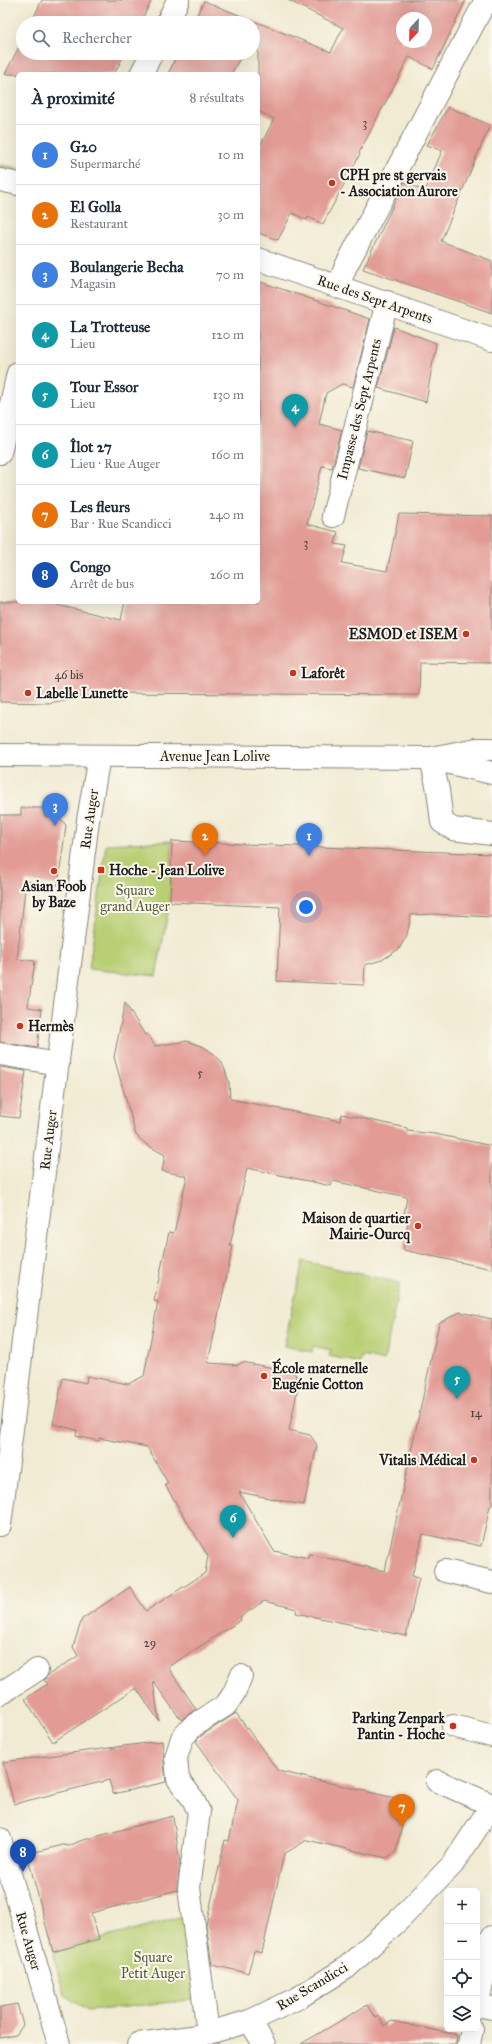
<!DOCTYPE html>
<html lang="fr">
<head>
<meta charset="utf-8">
<style>
  body { margin:0; font-family:"IM FELL Great Primer",serif; background:#f2f2f3; color:#1f2937 }
  .controls { position:absolute; right:12px; bottom:12px; display:grid; overflow:hidden; border-radius:6px; box-shadow:0 4px 16px #0002 }
  .controls button { width:36px; height:36px; display:grid; place-items:center; padding:0; border:0; border-bottom:1px solid #e0e1e3; background:#fff; color:#1f2937; font:20px sans-serif }
  .compass { position:absolute; left:396px; top:12px; width:36px; height:36px; border-radius:50%; background:#fff; box-shadow:0 4px 16px #0002; rotate:202deg }
  .you { position:absolute; left:306px; top:907px; width:14px; height:14px; margin:-10px; border:3px solid #fff; border-radius:50%; background:#1a73e8; box-shadow:0 0 0 6px #1a73e833 }
  .badge { display:grid; place-items:center; width:26px; height:26px; border-radius:50%; background:#d93025; color:#fff; font-size:13px; font-weight:700 }
  .pin { position:absolute; translate:-50% -33px; filter:drop-shadow(0 1px 2px #0008) }
  .pin::after { content:''; position:absolute; top:21px; width:14px; height:12px; background:inherit; clip-path:polygon(0 0,100% 0,50% 100%) }
  .list { margin:0; padding:0; list-style:none }
  h2 { display:flex; justify-content:space-between; align-items:center; height:52px; margin:0; padding:0 16px; font-size:17px }
  h2 small { font-size:13px; font-weight:400; color:#747a83 }
  .list li { display:grid; grid-template-columns:26px 1fr auto; gap:12px; align-items:center; box-sizing:border-box; height:60px; padding:0 16px; border-top:1px solid #e0e1e3 }
  .list b { display:block; font-size:15px; white-space:nowrap }
  .list p { margin:0; font-size:13px; white-space:nowrap; color:#747a83 }
  .list em { font-size:13px; font-style:normal; color:#747a83 }
  .icon { flex:none; width:22px; height:22px; fill:none; stroke:currentColor; stroke-width:2; stroke-linecap:round; stroke-linejoin:round }
  .map { position:relative; flex:none; width:492px; height:2044px; overflow:hidden }
  .search { position:absolute; background:#fff; box-shadow:0 4px 16px #0002; left:16px; top:16px; width:244px; height:44px; display:flex; align-items:center; gap:10px; box-sizing:border-box; padding:0 14px; border-radius:22px; color:#747a83; font-size:15px }
  .panel { position:absolute; background:#fff; box-shadow:0 4px 16px #0002; left:16px; top:72px; width:244px; height:532px; border-radius:6px }
  .map>svg:first-child { display:block }
</style>
</head>
<body>
<div class="map">
<svg width="492" height="2044" viewBox="0 0 492 2044">
  <rect width="100%" height="100%" fill="#fbf7ec"/>
  <filter id="ink" filterUnits="userSpaceOnUse"><feTurbulence type="fractalNoise" baseFrequency=".025" numOctaves="2"/><feDisplacementMap in="SourceGraphic" scale="8" xChannelSelector="R" yChannelSelector="G"/><feConvolveMatrix kernelMatrix="1 2 1 2 8 2 1 2 1" color-interpolation-filters="sRGB"/></filter>
  <filter id="wash" filterUnits="userSpaceOnUse"><feTurbulence type="fractalNoise" baseFrequency=".012" numOctaves="4" result="noise"/><feDisplacementMap in="SourceGraphic" scale="16" xChannelSelector="R" yChannelSelector="G"/><feGaussianBlur stdDeviation="0.9" result="paint"/><feColorMatrix in="noise" values="0 0 0 0 0 0 0 0 0 0 0 0 0 0 0 0 0 1.4 0 .05"/><feComposite in="paint" operator="in"/></filter>
  <g filter="url(#wash)">
    <rect width="100%" height="100%" fill="#f1ebd3"/>
    <g fill="#b9cf74" stroke="#6a7648">
      <path d="M 0,165 L 18,168 L 18,173 L 0,169 Z"/>
      <path d="M 172,841 L 170,902 L 156,976 L 89,969 L 106,844 Z"/>
      <path d="M 303,1261 L 400,1283 L 384,1361 L 362,1356 L 360,1363 L 329,1356 L 331,1350 L 313,1346 L 312,1352 L 284,1346 Z"/>
      <path d="M 187,1915 L 199,1999 L 89,2011 L 64,1995 L 53,1952 Z"/>
    </g>
    <g id="blocks">
      <g fill="#e29b95" fill-rule="evenodd">
        <path d="M 42,0 L 152,0 L 140,23 L 31,23 Z"/>
        <path d="M 288,0 L 466,0 L 433,69 L 409,57 L 359,153 L 360,154 L 323,224 L 308,217 L 307,220 L 292,213 L 278,240 L 258,233 L 258,150 L 274,119 L 258,111 L 258,26 L 253,35 L 253,23 L 193,23 L 204,1 L 331,52 L 343,28 ZM 402,18 L 426,18 L 426,42 L 402,42 Z"/>
        <path d="M 23,39 L 23,53 L 125,53 L 114,74 L 5,74 Z"/>
        <path d="M 178,53 L 243,53 L 231,74 L 168,74 Z"/>
        <path d="M 448,107 L 490,125 L 441,241 L 492,261 L 492,313 L 363,269 L 404,182 L 425,191 L 442,151 L 427,145 Z"/>
        <path d="M 258,281 L 370,319 L 353,387 L 342,384 L 326,393 L 319,424 L 342,430 L 332,468 L 322,466 L 307,524 L 338,532 L 335,544 L 347,546 L 342,563 L 387,571 L 399,514 L 492,516 L 492,663 L 420,662 L 419,695 L 103,693 L 49,703 L 0,702 L 0,602 L 58,602 L 57,605 L 121,620 L 125,602 L 258,602 Z"/>
        <path d="M 394,327 L 436,343 L 426,402 L 378,388 Z"/>
        <path d="M 367,431 L 413,441 L 405,478 L 358,468 Z"/>
        <path d="M 21,808 L 44,808 L 44,816 L 58,816 L 66,825 L 58,885 L 26,881 L 17,959 L 35,961 L 28,1007 L 42,1009 L 37,1048 L 0,1042 L 0,815 L 21,815 Z"/>
        <path d="M 172,841 L 492,854 L 492,917 L 434,914 L 411,915 L 407,935 L 399,949 L 382,960 L 365,965 L 364,985 L 277,981 L 280,907 L 170,902 Z"/>
        <path d="M 125,1003 L 145,1035 L 147,1034 L 155,1046 L 187,1041 L 204,1047 L 214,1054 L 221,1061 L 225,1070 L 229,1083 L 230,1099 L 340,1121 L 342,1114 L 407,1128 L 407,1131 L 435,1134 L 492,1146 L 492,1269 L 403,1250 L 408,1221 L 403,1220 L 407,1197 L 333,1181 L 331,1186 L 247,1168 L 230,1246 L 233,1246 L 208,1363 L 238,1365 L 242,1362 L 294,1372 L 299,1383 L 289,1430 L 310,1435 L 317,1445 L 304,1505 L 239,1492 L 274,1551 L 308,1558 L 309,1554 L 385,1571 L 439,1323 L 460,1312 L 492,1319 L 492,1505 L 490,1506 L 481,1546 L 423,1534 L 412,1576 L 419,1578 L 406,1636 L 296,1613 L 297,1609 L 264,1601 L 240,1617 L 241,1620 L 168,1667 L 196,1709 L 181,1720 L 153,1681 L 159,1721 L 136,1688 L 53,1742 L 25,1699 L 47,1684 L 44,1680 L 48,1675 L 78,1656 L 73,1647 L 82,1619 L 130,1587 L 146,1611 L 205,1573 L 208,1556 L 165,1485 L 168,1483 L 147,1447 L 99,1438 L 99,1441 L 76,1436 L 77,1430 L 53,1424 L 63,1378 L 86,1383 L 87,1376 L 128,1384 L 144,1376 L 158,1302 L 154,1301 L 169,1232 L 174,1233 L 187,1176 L 162,1171 L 165,1155 L 147,1145 L 136,1135 L 114,1057 Z"/>
        <path d="M 0,1067 L 26,1071 L 19,1118 L 0,1116 Z"/>
        <path d="M 236,1713 L 278,1771 L 408,1801 L 396,1851 L 387,1858 L 307,1840 L 284,1854 L 262,1953 L 254,1951 L 248,1973 L 212,1965 L 206,1925 L 225,1840 L 229,1841 L 238,1800 L 196,1741 L 201,1736 Z"/>
        <path d="M 162,1741 L 166,1782 L 113,1794 L 109,1780 L 14,1804 L 3,1762 Z"/>
        <path d="M 173,1816 L 180,1863 L 177,1890 L 91,1913 L 99,1939 L 53,1952 L 27,1854 L 63,1845 L 69,1846 L 80,1841 Z"/>
        <path d="M 17,2004 L 23,2025 L 16,2035 L 0,2038 L 0,2007 Z"/>
        <path d="M 367,2005 L 375,2018 L 379,2016 L 384,2026 L 392,2021 L 457,2035 L 456,2044 L 301,2044 Z"/>
      </g>
    </g>
  </g>
  <g filter="url(#ink)">
    <use href="#blocks" fill-opacity="0" stroke="#868478" stroke-width="1"/>
    <g fill="none" stroke-linecap="round" stroke-linejoin="round">
      <g stroke="#868478" stroke-width="24">
        <g id="minor">
          <path d="M 167,23 L 178,0"/>
          <path d="M 141,74 L 152,53"/>
          <path d="M 0,180 L 18,184"/>
          <path d="M 258,259 L 492,340"/>
          <path d="M 338,286 L 346,266 L 486,0 L 492,3"/>
          <path d="M 0,453 L 18,373"/>
          <path d="M 333,516 L 387,302"/>
          <path d="M 431,758 L 438,790 L 442,822 L 453,829 L 492,834"/>
          <path d="M 0,1054 L 58,1064"/>
          <path d="M 0,1525 L 88,820 L 99,756"/>
          <path d="M 445,1571 L 492,1582"/>
          <path d="M 0,1694 L 37,1670"/>
          <path d="M 453,1726 L 492,1736"/>
          <path d="M 437,1781 L 492,1805"/>
          <path d="M 0,1839 L 59,2044"/>
          <path d="M 477,2005 L 492,2008"/>
          <path d="M 250,2021 L 264,2044"/>
          <path d="M 208,2033 L 189,1888 L 199,1812 L 193,1799 L 178,1779 L 176,1758 L 182,1738 L 193,1726 L 226,1705 L 234,1693 L 241,1676"/>
          <path d="M 138,2044 L 198,2036 L 250,2021 L 298,1998 L 346,1968 L 401,1918 L 453,1864 L 492,1805"/>
        </g>
      </g>
      <g stroke="#868478" stroke-width="24">
        <g id="major">
          <path d="M 0,755 L 431,758 L 477,749 L 492,749"/>
          <path d="M 438,760 L 492,773"/>
          <path d="M 477,2007 L 492,1937"/>
          <path d="M 469,2044 L 472,2029"/>
        </g>
      </g>
      <use href="#minor" stroke="#fff" stroke-width="22"/>
      <use href="#major" stroke="#fff" stroke-width="22"/>
    </g>
  </g>
  <g fill="#c8321e" stroke="#fbf7ec" stroke-width="1.5">
    <circle cx="332" cy="183" r="4"/>
    <circle cx="466" cy="634" r="4"/>
    <circle cx="293" cy="673" r="4"/>
    <circle cx="28" cy="693" r="4"/>
    <rect x="97" y="866" width="8" height="8" rx="2"/>
    <circle cx="54" cy="871" r="4"/>
    <circle cx="20" cy="1026" r="4"/>
    <circle cx="418" cy="1226" r="4"/>
    <circle cx="264" cy="1376" r="4"/>
    <circle cx="474" cy="1460" r="4"/>
    <circle cx="453" cy="1726" r="4"/>
  </g>
  <g text-anchor="middle" stroke-width="4" stroke-linejoin="round" paint-order="stroke">
    <g font-size="12" fill="#4e3c3a">
      <text x="365" y="127">3</text>
      <text x="306" y="547">3</text>
      <text x="69" y="679">46 bis</text>
      <text x="200" y="1077">5</text>
      <text x="476" y="1417">14</text>
      <text x="150" y="1647">29</text>
    </g>
    <g font-size="14" font-weight="bold" fill="#1c1c1c" stroke="#fbf7ec" text-anchor="start">
      <text x="340" y="180">CPH pre st gervais<tspan x="340" dy="16">- Association Aurore</tspan></text>
      <text x="458" y="639" text-anchor="end">ESMOD et ISEM</text>
      <text x="301" y="678">Laforêt</text>
      <text x="36" y="698">Labelle Lunette</text>
      <text x="109" y="875">Hoche - Jean Lolive</text>
      <text x="54" y="891" text-anchor="middle">Asian Foob<tspan x="54" dy="16">by Baze</tspan></text>
      <text x="28" y="1031">Hermès</text>
      <text x="410" y="1223" text-anchor="end">Maison de quartier<tspan x="410" dy="16">Mairie-Ourcq</tspan></text>
      <text x="272" y="1373">École maternelle<tspan x="272" dy="16">Eugénie Cotton</tspan></text>
      <text x="466" y="1465" text-anchor="end">Vitalis Médical</text>
      <text x="445" y="1723" text-anchor="end">Parking Zenpark<tspan x="445" dy="16">Pantin - Hoche</tspan></text>
    </g>
    <g font-size="14" fill="#1c1c1c" stroke="#fbf7ec">
      <text transform="translate(375 299) rotate(19)" y="5">Rue des Sept Arpents</text>
      <text transform="translate(359 409) rotate(-76)" y="5">Impasse des Sept Arpents</text>
      <text x="215" y="761">Avenue Jean Lolive</text>
      <text transform="translate(89 819) rotate(-82)" y="5">Rue Auger</text>
      <text transform="translate(48 1140) rotate(-83)" y="5">Rue Auger</text>
      <text transform="translate(29 1941) rotate(74)" y="5">Rue Auger</text>
      <text transform="translate(312 1986) rotate(-31)" y="5">Rue Scandicci</text>
    </g>
    <g font-size="14" fill="#535b3b" stroke="#fbf7ec">
      <text x="135" y="895">Square<tspan x="135" dy="16">grand Auger</tspan></text>
      <text x="153" y="1962">Square<tspan x="153" dy="16">Petit Auger</tspan></text>
    </g>
  </g>
</svg>
<div class="controls">
<button>+</button>
<button>−</button>
<button><svg class="icon" aria-label="locate" viewBox="0 0 24 24"><circle cx="12" cy="12" r="6"/><path d="M12 2v4M12 18v4M2 12h4M18 12h4"/></svg></button>
<button><svg class="icon" aria-label="layers" viewBox="0 0 24 24"><path d="M12 4l9 5-9 5-9-5zM3 14l9 5 9-5"/></svg></button>
</div>
<svg class="compass" viewBox="-18 -18 36 36"><path d="M0-13l5 13h-10z" fill="#e53935"/><path d="M0 13l5-13h-10z" fill="#747a83"/></svg>
<div class="you"></div>
<div class="pin badge" style="left:309px;top:856px;background:#3f7fe0">1</div>
<div class="pin badge" style="left:205px;top:856px;background:#e8710a">2</div>
<div class="pin badge" style="left:55px;top:826px;background:#3f7fe0">3</div>
<div class="pin badge" style="left:295px;top:427px;background:#0f9aa8">4</div>
<div class="pin badge" style="left:457px;top:1399px;background:#0f9aa8">5</div>
<div class="pin badge" style="left:233px;top:1538px;background:#0f9aa8">6</div>
<div class="pin badge" style="left:402px;top:1827px;background:#e8710a">7</div>
<div class="pin badge" style="left:23px;top:1872px;background:#1a4fb4">8</div>
<div class="search"><svg class="icon" aria-label="search" viewBox="0 0 24 24"><circle cx="10" cy="10" r="6"/><path d="M15 15l6 6"/></svg>Rechercher</div>
<section class="panel">
<h2>À proximité<small>8 résultats</small></h2>
<ul class="list">
<li><span class="badge" style="background:#3f7fe0">1</span><div><b>G20</b><p>Supermarché</p></div><em>10 m</em></li>
<li><span class="badge" style="background:#e8710a">2</span><div><b>El Golla</b><p>Restaurant</p></div><em>30 m</em></li>
<li><span class="badge" style="background:#3f7fe0">3</span><div><b>Boulangerie Becha</b><p>Magasin</p></div><em>70 m</em></li>
<li><span class="badge" style="background:#0f9aa8">4</span><div><b>La Trotteuse</b><p>Lieu</p></div><em>120 m</em></li>
<li><span class="badge" style="background:#0f9aa8">5</span><div><b>Tour Essor</b><p>Lieu</p></div><em>130 m</em></li>
<li><span class="badge" style="background:#0f9aa8">6</span><div><b>Îlot 27</b><p>Lieu · Rue Auger</p></div><em>160 m</em></li>
<li><span class="badge" style="background:#e8710a">7</span><div><b>Les fleurs</b><p>Bar · Rue Scandicci</p></div><em>240 m</em></li>
<li><span class="badge" style="background:#1a4fb4">8</span><div><b>Congo</b><p>Arrêt de bus</p></div><em>260 m</em></li>
</ul>
</section>
</div>
</body>
</html>
